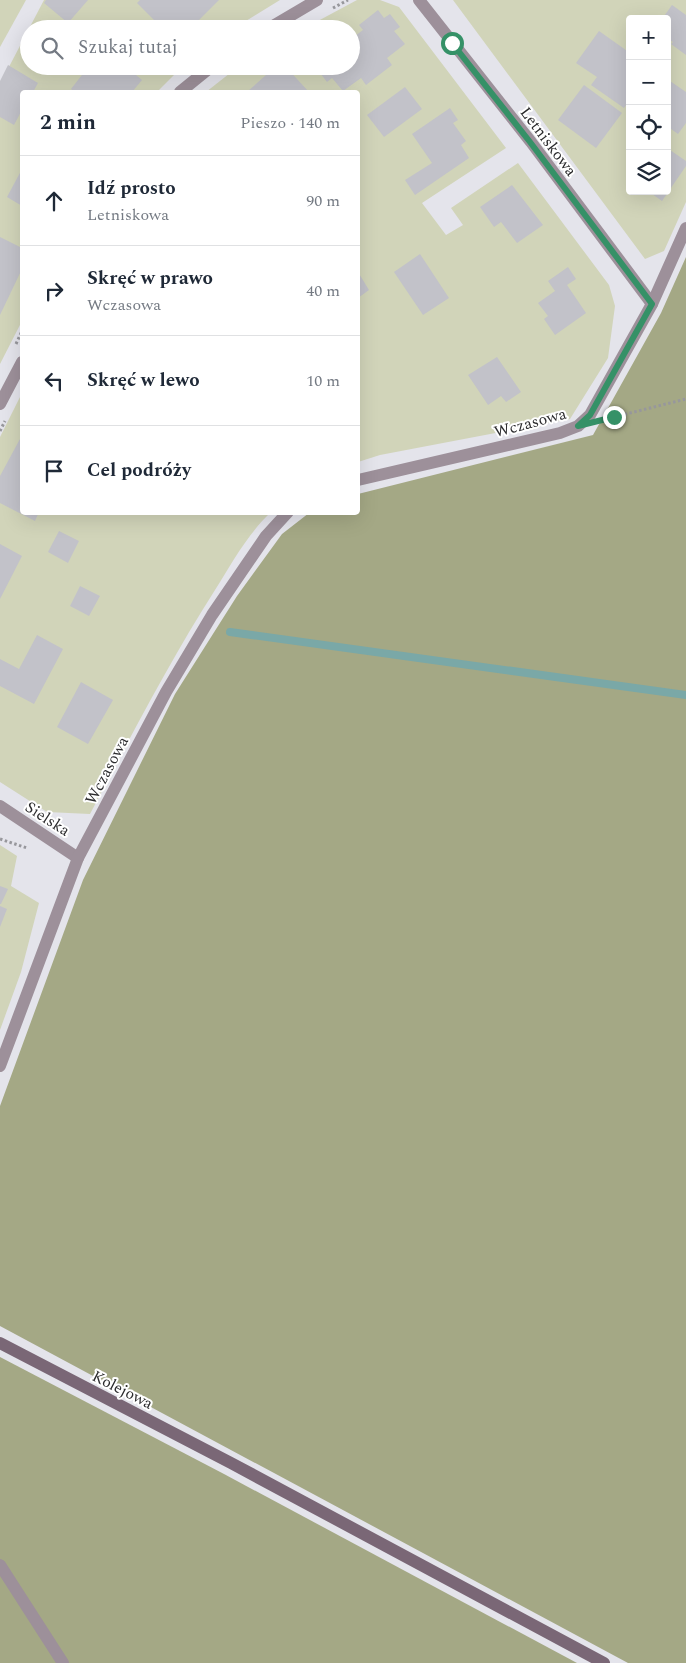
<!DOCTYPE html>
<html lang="pl">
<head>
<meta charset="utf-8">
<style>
  body { margin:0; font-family:Spectral,serif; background:#f2f2f3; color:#1f2937 }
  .controls { position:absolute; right:15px; top:15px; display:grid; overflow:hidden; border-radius:5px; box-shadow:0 5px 20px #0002 }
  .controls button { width:45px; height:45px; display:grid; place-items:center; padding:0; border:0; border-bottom:1px solid #e0e1e3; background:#fff; color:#1f2937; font:25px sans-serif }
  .stop { position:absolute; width:15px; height:15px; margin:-11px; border:4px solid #359167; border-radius:50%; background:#fff }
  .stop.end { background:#359167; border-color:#fff; box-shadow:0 1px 5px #0008 }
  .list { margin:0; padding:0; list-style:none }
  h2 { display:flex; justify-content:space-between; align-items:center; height:65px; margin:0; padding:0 20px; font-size:21px }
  h2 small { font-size:16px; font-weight:400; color:#747a83 }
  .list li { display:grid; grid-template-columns:32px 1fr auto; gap:15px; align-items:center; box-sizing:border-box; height:90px; padding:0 20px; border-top:1px solid #e0e1e3 }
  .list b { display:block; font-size:19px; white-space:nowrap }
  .list p { margin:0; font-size:16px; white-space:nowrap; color:#747a83 }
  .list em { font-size:16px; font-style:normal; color:#747a83 }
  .icon { flex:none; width:28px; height:28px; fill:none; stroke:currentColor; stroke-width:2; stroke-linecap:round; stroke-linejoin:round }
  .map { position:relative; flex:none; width:686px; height:1663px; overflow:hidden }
  .search { position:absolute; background:#fff; box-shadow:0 5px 20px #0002; left:20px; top:20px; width:340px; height:55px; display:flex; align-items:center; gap:12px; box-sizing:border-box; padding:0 18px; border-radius:28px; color:#747a83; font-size:19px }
  .panel { position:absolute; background:#fff; box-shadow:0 5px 20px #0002; left:20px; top:90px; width:340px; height:425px; border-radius:5px }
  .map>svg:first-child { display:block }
</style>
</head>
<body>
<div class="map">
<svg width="686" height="1663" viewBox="0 0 686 1663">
  <rect width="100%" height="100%" fill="#e4e4eb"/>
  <g fill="#d1d4b9" fill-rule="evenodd">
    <path d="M 0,0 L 26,0 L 0,47 Z"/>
    <path d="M 44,0 L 280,0 L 233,29 L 29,29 L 29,66 L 183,66 L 157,92 L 22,92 L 22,321 L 0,364 L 0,84 Z"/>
    <path d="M 357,0 L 380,0 L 399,7 L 506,148 L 422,203 L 446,235 L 463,225 L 451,208 L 518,163 L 609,285 L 615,306 L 608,358 L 570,419 L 380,455 L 358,462 L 358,92 L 206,92 L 239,66 L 351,66 L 351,29 L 303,29 Z"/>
    <path d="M 453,0 L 686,0 L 686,202 L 664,251 L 645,259 ZM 630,19 L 667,19 L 667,191 L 630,191 Z"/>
    <path d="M 22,393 L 22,512 L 270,513 C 247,535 232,563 215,590 C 169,662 130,738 90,814 L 47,812 L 0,782 L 0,437 Z"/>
    <path d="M 0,845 L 17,856 L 11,886 L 39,903 L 21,972 L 0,1030 Z"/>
  </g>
  <g fill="#a4a885">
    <path d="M 686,257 L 686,1663 L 628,1663 L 0,1326 L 0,1106 L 83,880 L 175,694 L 237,596 L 282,534 L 309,513 L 358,512 L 358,494 L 593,435 L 661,313 Z"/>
    <path d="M 0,1357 L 224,1474 L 577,1663 L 0,1663 Z"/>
  </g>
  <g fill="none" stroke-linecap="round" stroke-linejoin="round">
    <path stroke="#7aa8a7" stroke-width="8" d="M 230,632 L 686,695"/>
  </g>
  <g fill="#c2c2c9">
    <path d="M 46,0 L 88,0 L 68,23 L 44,3 Z"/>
    <path d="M 140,0 L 219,0 L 190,29 L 163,29 L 137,3 Z"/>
    <path d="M 672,5 L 686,15 L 686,55 L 671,44 L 673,42 L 667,38 L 667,19 L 662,19 Z"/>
    <path d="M 378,10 L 384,18 L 390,14 L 400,27 L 394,31 L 405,44 L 387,58 L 392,65 L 366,85 L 361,78 L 343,91 L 332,78 L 327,82 L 317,69 L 320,66 L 351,66 L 351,39 L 363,30 L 359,25 Z"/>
    <path d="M 599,31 L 630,53 L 630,100 L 624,108 L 591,85 L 597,77 L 576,63 Z"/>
    <path d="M 8,65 L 38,83 L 33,92 L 22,92 L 22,110 L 14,125 L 0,117 L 0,81 Z"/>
    <path d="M 89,66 L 125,66 L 142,80 L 132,92 L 75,92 L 71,89 Z"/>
    <path d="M 276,66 L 285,66 L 309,92 L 247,92 Z"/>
    <path d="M 667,79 L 686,92 L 686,123 L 678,134 L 667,126 Z"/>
    <path d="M 584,85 L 622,113 L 596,148 L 558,120 Z"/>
    <path d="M 405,87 L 422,109 L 384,137 L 367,115 Z"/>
    <path d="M 450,108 L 458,120 L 453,123 L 466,141 L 461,145 L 469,158 L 415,195 L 405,180 L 432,163 L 412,134 Z"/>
    <path d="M 667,148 L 686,161 L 686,166 L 662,201 L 648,191 L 667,191 Z"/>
    <path d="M 22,169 L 22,206 L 7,197 Z"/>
    <path d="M 512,185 L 543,225 L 517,243 L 501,222 L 494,227 L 480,207 Z"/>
    <path d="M 0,237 L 22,248 L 22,269 L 0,315 Z"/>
    <path d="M 420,254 L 449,298 L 423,315 L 394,272 Z"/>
    <path d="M 568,267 L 576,279 L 567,285 L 586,313 L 555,335 L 544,319 L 548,316 L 538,303 L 555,291 L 548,281 Z"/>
    <path d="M 358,272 L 369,290 L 358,298 Z"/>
    <path d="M 497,357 L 521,392 L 506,402 L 501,396 L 488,405 L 468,375 Z"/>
    <path d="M 21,437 L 22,438 L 22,512 L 39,512 L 35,521 L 0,503 L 0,476 Z"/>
    <path d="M 59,531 L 79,541 L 68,563 L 48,552 Z"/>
    <path d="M 0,544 L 22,556 L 0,599 Z"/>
    <path d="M 80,586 L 100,596 L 89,616 L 70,606 Z"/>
    <path d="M 37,635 L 63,649 L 34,704 L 0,686 L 0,659 L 19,669 Z"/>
    <path d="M 81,682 L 113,700 L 88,744 L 57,727 Z"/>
    <path d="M 0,886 L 8,889 L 1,904 L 0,904 Z"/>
    <path d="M 0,906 L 7,909 L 0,927 Z"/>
  </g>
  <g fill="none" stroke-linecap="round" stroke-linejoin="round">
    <g stroke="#97979c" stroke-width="3" stroke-dasharray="2.5 2.5" stroke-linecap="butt">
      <path d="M 333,8 L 348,0"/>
      <path d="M 239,29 L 251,21"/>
      <path d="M 16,344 L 22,331"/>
      <path d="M 610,418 L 686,399"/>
      <path d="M 0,431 L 5,421"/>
      <path d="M 0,839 L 27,848"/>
    </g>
    <path stroke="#9d909a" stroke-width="12" d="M 0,1565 L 63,1663"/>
    <g stroke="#9d909a" stroke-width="12">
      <path d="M 419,0 L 531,142 L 652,304"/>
      <path d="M 268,29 L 317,0"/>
      <path d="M 180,92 L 212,66"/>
      <path d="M 0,404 L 22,362"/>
      <path d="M 358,480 L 560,433 L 578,426 L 590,415 L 652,304 L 686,228"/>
      <path d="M 0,806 L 78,858"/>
      <path d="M 0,1066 L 78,858 L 166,692 L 212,615 L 266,536 L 288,512"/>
    </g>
    <path stroke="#7a6776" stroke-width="12" d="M 0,1343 L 231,1463 L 604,1663"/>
  </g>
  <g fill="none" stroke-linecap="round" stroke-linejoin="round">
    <path stroke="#359167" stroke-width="6" d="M 452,43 L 530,142 L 652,304 L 590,415 L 578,426 L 614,417"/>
  </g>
  <g text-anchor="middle" stroke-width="4" stroke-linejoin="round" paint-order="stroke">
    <g font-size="16" fill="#2b2b2d" stroke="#fff">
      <text transform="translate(549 141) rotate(53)" y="6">Letniskowa</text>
      <text transform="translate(530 422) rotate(-15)" y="6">Wczasowa</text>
      <text transform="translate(106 770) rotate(-62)" y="6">Wczasowa</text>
      <text transform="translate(48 818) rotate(33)" y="6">Sielska</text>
      <text transform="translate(123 1389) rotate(27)" y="6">Kolejowa</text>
    </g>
  </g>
</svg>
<div class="controls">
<button>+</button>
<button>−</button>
<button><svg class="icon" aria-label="locate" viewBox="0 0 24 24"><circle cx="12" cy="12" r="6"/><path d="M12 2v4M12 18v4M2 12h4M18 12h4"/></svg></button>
<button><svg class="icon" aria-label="layers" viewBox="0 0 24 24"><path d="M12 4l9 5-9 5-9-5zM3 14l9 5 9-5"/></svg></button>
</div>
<div class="stop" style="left:452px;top:43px"></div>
<div class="stop end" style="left:614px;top:417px"></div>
<div class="search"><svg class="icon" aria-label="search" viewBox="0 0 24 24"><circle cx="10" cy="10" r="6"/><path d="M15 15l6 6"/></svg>Szukaj tutaj</div>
<section class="panel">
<h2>2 min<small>Pieszo · 140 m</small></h2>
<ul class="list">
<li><svg class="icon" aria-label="ahead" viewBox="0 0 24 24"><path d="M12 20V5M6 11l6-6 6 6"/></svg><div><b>Idź prosto</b><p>Letniskowa</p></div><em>90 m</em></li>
<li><svg class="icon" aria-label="right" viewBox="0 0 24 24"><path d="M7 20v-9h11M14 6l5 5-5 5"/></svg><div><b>Skręć w prawo</b><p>Wczasowa</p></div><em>40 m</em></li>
<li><svg class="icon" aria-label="left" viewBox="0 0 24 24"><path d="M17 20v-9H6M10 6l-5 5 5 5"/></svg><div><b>Skręć w lewo</b></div><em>10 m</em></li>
<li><svg class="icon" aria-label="arrive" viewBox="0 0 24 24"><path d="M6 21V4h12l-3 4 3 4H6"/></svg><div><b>Cel podróży</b></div></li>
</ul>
</section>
</div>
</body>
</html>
